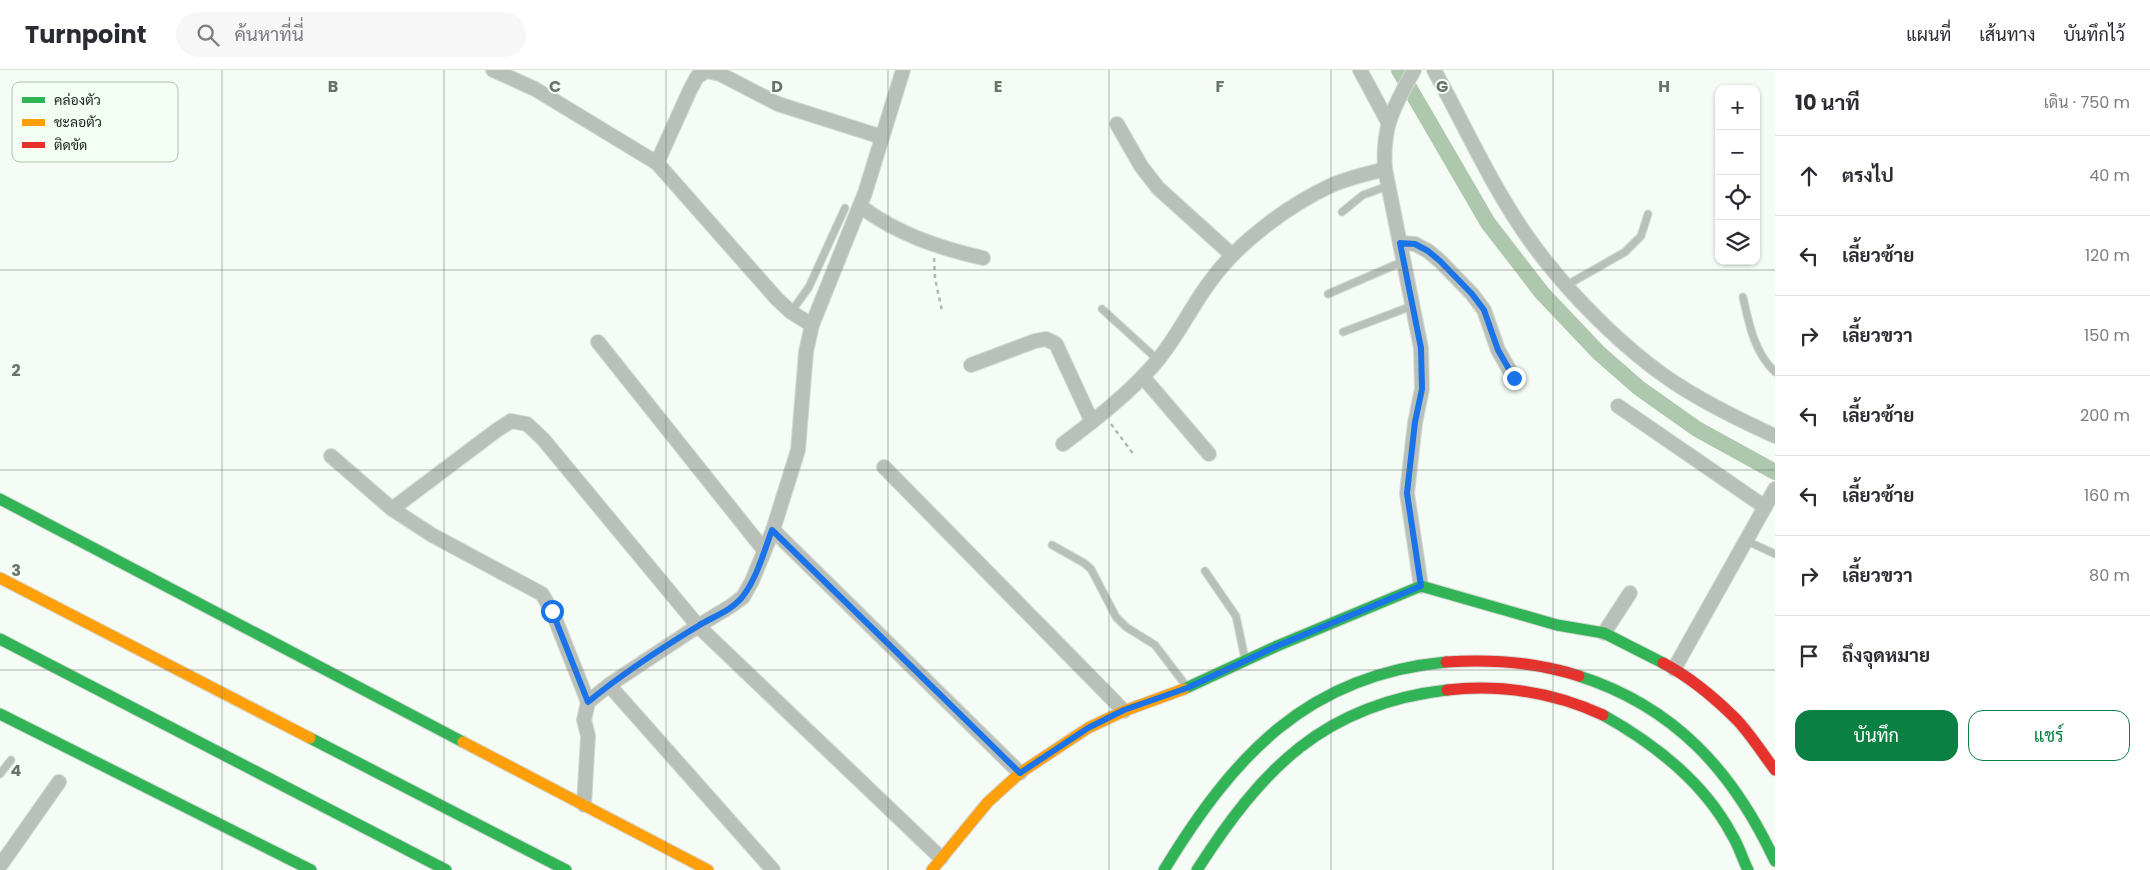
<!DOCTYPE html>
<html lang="th">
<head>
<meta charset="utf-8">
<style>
  body { margin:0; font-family:Poppins,Sarabun,sans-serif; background:#f7f7f7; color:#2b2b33 }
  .controls { position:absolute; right:15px; top:15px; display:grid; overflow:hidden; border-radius:10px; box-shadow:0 1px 4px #0004 }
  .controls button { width:45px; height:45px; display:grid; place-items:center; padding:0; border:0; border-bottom:1px solid #e1e1e2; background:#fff; color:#2b2b33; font:25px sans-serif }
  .stop { position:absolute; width:15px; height:15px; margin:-11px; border:4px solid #1a73e8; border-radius:50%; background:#fff }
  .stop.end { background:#1a73e8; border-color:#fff; box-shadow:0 1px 5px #0008 }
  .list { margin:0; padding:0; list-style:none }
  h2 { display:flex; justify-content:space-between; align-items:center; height:65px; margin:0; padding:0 20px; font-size:21px }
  h2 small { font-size:16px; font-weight:400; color:#7c7c81 }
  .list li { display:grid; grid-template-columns:32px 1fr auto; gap:15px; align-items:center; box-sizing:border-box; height:80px; padding:0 20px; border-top:1px solid #e1e1e2 }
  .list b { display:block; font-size:19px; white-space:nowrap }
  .list em { font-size:16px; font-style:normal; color:#7c7c81 }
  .actions { display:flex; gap:10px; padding:15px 20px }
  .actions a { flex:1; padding:11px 0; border:1px solid #0b8043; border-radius:15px; text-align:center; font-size:18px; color:#0b8043 }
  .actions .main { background:#0b8043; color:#fff }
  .icon { flex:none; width:28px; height:28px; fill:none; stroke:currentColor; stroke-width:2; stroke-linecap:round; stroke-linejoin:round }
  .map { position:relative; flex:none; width:1775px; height:800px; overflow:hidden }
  header { display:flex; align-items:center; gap:30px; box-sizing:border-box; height:70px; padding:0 25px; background:#fff; border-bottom:1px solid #e1e1e2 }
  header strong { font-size:24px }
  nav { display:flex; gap:28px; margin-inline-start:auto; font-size:18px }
  .search { width:350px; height:45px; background:#f7f7f7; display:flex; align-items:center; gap:12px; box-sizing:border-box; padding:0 18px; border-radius:28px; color:#7c7c81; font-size:19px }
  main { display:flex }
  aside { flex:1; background:#fff }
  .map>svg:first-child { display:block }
</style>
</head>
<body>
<header>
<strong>Turnpoint</strong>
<div class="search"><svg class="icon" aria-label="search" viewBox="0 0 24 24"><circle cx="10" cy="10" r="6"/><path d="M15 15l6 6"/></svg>ค้นหาที่นี่</div>
<nav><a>แผนที่</a><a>เส้นทาง</a><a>บันทึกไว้</a></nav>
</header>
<main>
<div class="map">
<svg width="1775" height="800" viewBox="0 0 1775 800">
  <rect width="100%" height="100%" fill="#f5fcf5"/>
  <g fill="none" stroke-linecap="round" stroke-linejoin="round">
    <path stroke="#aec8ae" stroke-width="16" d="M 1399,0 L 1488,153 L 1542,223 L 1599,283 L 1639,318 L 1697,359 L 1775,402"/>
    <g stroke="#d4d9d4" stroke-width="9">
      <g id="lane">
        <path d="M 1342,142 L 1363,125 L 1388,116"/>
        <path d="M 1567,215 L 1625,182 L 1641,166 L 1648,144"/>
        <path d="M 1328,224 L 1404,191"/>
        <path d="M 1743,227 C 1749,254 1754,282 1775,302"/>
        <path d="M 1102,239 L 1158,290"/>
        <path d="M 791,242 L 809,217 L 845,138"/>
        <path d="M 1343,262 L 1412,236"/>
        <path d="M 1747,471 L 1775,484"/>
        <path d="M 1052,475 L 1084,493 L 1091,499 L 1116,547 L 1126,557 L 1155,575 L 1187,617"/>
        <path d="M 1205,501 L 1236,546 L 1245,589"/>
        <path d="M 0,704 L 11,690"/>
      </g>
    </g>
    <g stroke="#d4d9d4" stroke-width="16">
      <g id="street">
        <path d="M 493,0 L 535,19 L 657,93 L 777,229 L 791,242 L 812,255"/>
        <path d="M 1360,0 L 1388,52"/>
        <path d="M 1414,0 C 1394,37 1382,55 1385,99 L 1421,278 L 1422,319 L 1415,353 L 1407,423 L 1421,516"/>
        <path d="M 1434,0 C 1465,56 1492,117 1529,169 C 1565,220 1625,281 1678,315 C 1709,335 1742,351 1775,366"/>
        <path d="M 1117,54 L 1141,96 L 1158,118 L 1232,185"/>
        <path d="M 657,93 L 690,20 L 697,7 L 706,1 L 720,4 L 778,34 L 882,67"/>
        <path d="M 860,136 C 897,164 939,178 983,188"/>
        <path d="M 1400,173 L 1415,174 L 1428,181 L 1440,191 L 1472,224 L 1484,240 L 1498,280 L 1514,308"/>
        <path d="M 598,272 L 764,480"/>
        <path d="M 971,295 L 1035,271 L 1046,269 L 1056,274 L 1092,352"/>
        <path d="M 1143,307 L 1209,384"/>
        <path d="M 1618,336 L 1765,437"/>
        <path d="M 1063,374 C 1096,349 1130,323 1157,291 C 1178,266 1192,235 1212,209 C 1239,172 1289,135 1330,116 C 1347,108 1367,104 1385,99"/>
        <path d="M 331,386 L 392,439"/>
        <path d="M 884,397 L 1124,641"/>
        <path d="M 773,460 L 1020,703"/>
        <path d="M 1604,563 L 1630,523"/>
        <path d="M 1674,599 L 1775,419"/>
        <path d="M 609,615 L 773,800"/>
        <path d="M 588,632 L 552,541 L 542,524 L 432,465 L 392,439 L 497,360 L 511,351 L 527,354 L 543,369 L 698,556 L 941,788"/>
        <path d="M 584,735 L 588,666 L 584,650 L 588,632 L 609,615 L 698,556 L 731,536 L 743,527 L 752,511 L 773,460 L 798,380 L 806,282 L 812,255 L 865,123 L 903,0"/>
        <path d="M 0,796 L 59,712"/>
      </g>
    </g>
    <g stroke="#d4d9d4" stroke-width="13">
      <g id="fast">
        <path d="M 0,429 L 463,672"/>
        <path d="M 0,569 L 446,800"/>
        <path d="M 1579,606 C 1675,637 1733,701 1775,791"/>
        <path d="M 1184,619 L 1277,576 L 1421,516 L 1557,555 L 1604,563 L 1663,593"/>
        <path d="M 0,644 L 311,800"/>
        <path d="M 1603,645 C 1655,674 1704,712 1732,765 C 1739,776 1742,788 1748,800"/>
        <path d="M 310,668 L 566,800"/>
        <path d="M 1164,800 C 1233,687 1306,605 1446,592"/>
        <path d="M 1197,800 C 1261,700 1323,634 1447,620"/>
      </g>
    </g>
    <g stroke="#d4d9d4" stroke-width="13">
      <g id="slow">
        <path d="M 0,508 L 310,668"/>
        <path d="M 463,672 L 708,800"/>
        <path d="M 932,800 L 988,732 L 1020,703 L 1088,658 L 1124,641 L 1184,619"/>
      </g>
    </g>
    <g stroke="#d4d9d4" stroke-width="13">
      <g id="jam">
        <path d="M 1446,592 C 1491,589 1536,592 1579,606"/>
        <path d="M 1663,593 C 1690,607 1716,629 1737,650 C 1751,665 1763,684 1775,700"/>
        <path d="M 1447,620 C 1501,614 1553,622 1603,645"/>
      </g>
    </g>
    <g stroke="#b2b7b2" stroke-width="2.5" stroke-dasharray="4 4" stroke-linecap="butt">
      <path d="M 934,188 L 935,208 L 942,241"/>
      <path d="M 1111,354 L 1134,385"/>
    </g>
    <use href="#lane" stroke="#b9bfb9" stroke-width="7"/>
    <use href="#street" stroke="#b9bfb9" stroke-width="14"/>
    <use href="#fast" stroke="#30b455" stroke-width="11"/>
    <use href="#slow" stroke="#ff9f0a" stroke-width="11"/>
    <use href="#jam" stroke="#e5322d" stroke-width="11"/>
  </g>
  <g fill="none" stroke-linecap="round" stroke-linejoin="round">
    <path stroke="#1a73e8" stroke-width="6" d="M 552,541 L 588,632 C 622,604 660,579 698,556 C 712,547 733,540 743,526 C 757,508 764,481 772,460 L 1020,703 L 1088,658 L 1124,640 L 1187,618 L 1277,576 L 1421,516 L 1407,423 L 1415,352 L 1422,319 L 1421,278 L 1400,173 L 1415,174 L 1428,181 L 1440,191 L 1472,224 L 1484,240 L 1498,280 L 1514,308"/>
  </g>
  <path fill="none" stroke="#6b716b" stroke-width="1" stroke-opacity="0.55" d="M 222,0 L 222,800M 444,0 L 444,800M 666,0 L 666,800M 888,0 L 888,800M 1109,0 L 1109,800M 1331,0 L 1331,800M 1553,0 L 1553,800M 0,200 L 1775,200M 0,400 L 1775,400M 0,600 L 1775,600"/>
  <rect x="12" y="12" width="166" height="80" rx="8" fill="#f2fff2" stroke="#b3beb3" stroke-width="1"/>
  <rect x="22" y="27" width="23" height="6" fill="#30b455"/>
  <rect x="22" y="49" width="23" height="7" fill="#ff9f0a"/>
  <rect x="22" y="72" width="23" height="6" fill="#e5322d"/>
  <g font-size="14" fill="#202620">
    <text x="54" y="35">คล่องตัว</text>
    <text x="54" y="57">ชะลอตัว</text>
    <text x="54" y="80">ติดขัด</text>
  </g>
  <g font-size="16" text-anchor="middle" font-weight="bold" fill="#6b716b" stroke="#f2fff2" stroke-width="4" stroke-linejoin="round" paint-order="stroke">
    <text x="333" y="22">B</text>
    <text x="555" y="22">C</text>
    <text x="777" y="22">D</text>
    <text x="998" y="22">E</text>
    <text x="1220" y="22">F</text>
    <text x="1442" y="22">G</text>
    <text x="1664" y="22">H</text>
    <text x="16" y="306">2</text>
    <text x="16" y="506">3</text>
    <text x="16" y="706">4</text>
  </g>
</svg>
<div class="controls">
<button>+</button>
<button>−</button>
<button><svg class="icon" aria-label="locate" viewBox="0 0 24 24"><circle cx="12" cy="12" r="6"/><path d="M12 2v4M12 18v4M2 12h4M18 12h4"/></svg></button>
<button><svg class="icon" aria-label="layers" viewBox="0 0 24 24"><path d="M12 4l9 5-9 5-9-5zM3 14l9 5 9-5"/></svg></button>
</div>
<div class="stop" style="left:552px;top:541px"></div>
<div class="stop end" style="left:1514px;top:308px"></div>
</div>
<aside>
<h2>10 นาที<small>เดิน · 750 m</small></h2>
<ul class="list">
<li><svg class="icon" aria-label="ahead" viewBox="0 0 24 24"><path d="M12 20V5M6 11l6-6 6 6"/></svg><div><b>ตรงไป</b></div><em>40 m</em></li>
<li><svg class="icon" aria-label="left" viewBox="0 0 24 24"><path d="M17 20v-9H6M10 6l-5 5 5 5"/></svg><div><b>เลี้ยวซ้าย</b></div><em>120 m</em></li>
<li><svg class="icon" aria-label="right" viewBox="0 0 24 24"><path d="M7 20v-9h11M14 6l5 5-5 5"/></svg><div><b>เลี้ยวขวา</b></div><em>150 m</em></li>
<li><svg class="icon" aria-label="left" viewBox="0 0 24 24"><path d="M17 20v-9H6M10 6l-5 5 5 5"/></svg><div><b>เลี้ยวซ้าย</b></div><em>200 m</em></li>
<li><svg class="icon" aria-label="left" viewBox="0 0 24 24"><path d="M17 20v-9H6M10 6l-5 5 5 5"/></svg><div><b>เลี้ยวซ้าย</b></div><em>160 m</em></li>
<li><svg class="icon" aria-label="right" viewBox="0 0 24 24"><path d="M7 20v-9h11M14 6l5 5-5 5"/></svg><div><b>เลี้ยวขวา</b></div><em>80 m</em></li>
<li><svg class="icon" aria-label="arrive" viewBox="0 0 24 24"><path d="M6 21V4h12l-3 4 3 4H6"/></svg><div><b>ถึงจุดหมาย</b></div></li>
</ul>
<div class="actions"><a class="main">บันทึก</a><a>แชร์</a></div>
</aside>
</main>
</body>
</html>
